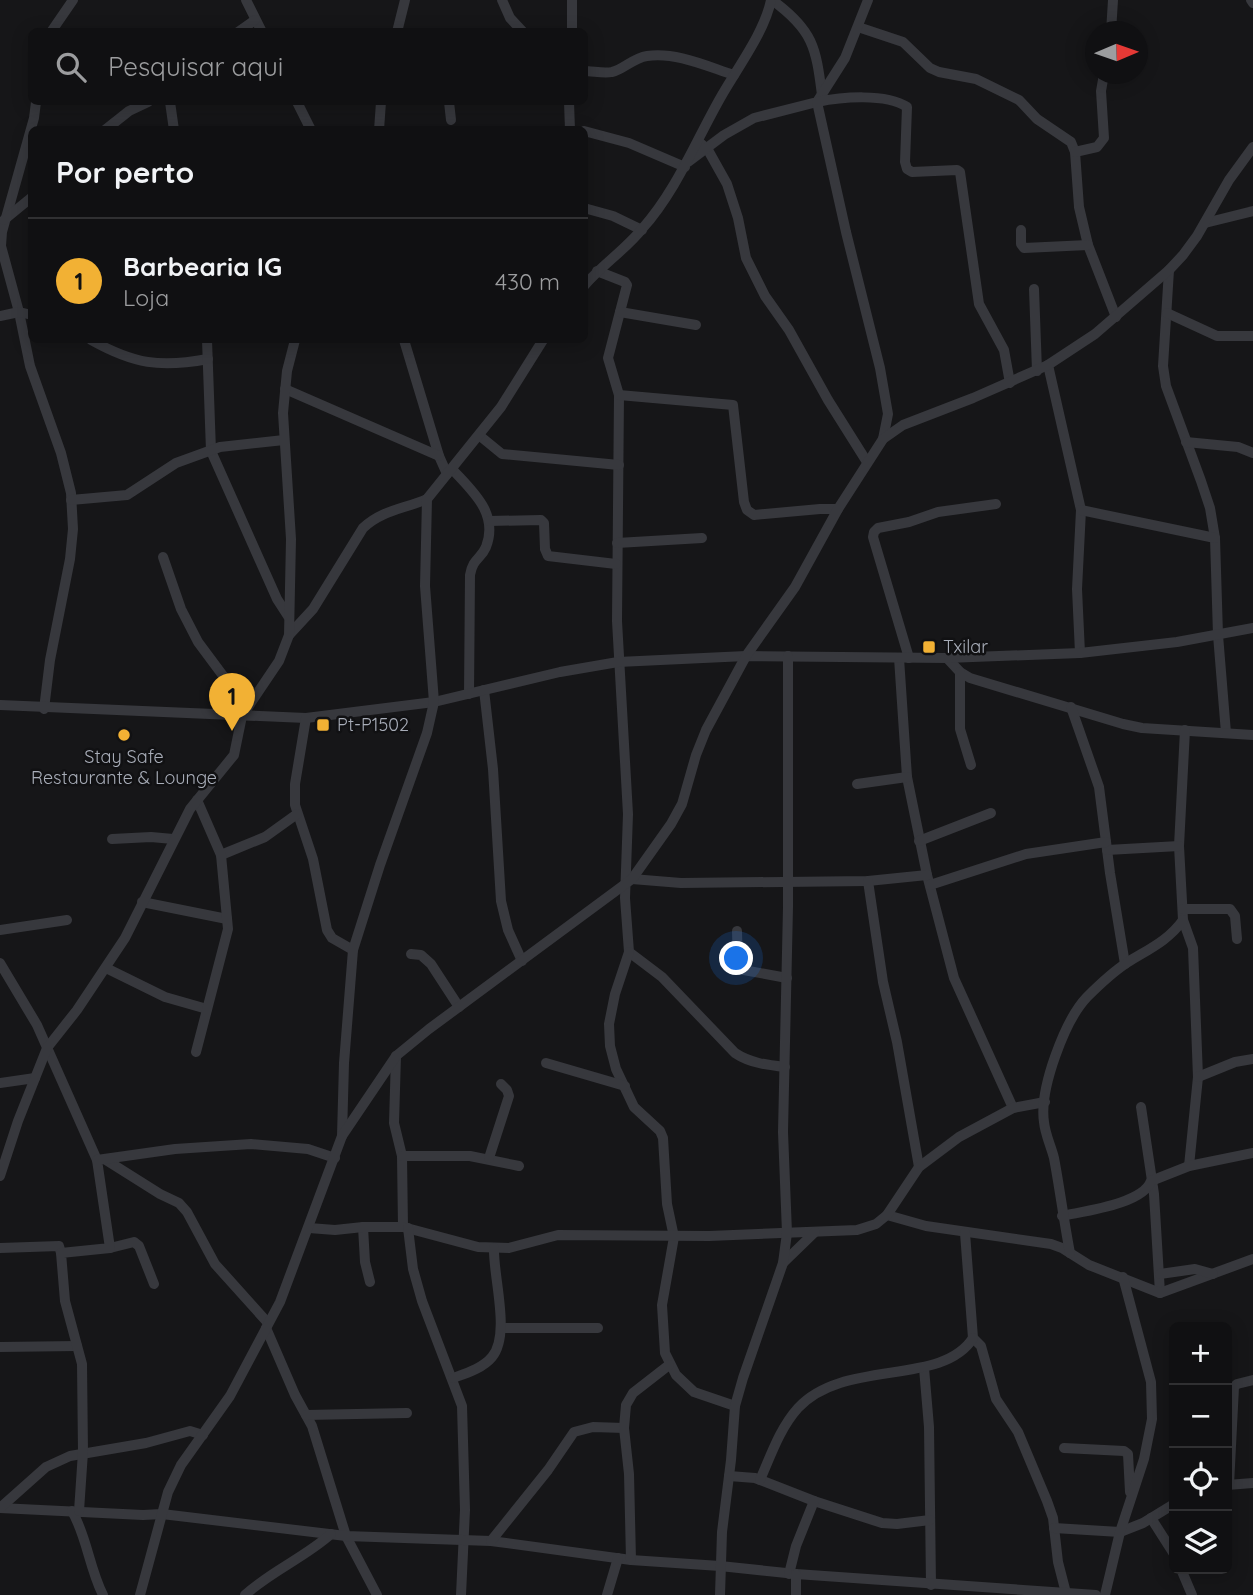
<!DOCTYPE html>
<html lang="pt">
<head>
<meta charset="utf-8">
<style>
  body { margin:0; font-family:Quicksand,sans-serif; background:#1e1e20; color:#f1f3f6 }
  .controls { position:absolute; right:21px; bottom:21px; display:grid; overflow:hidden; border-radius:10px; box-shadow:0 4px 18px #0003 }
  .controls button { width:63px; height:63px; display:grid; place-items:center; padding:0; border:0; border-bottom:2px solid #303032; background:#101012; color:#f1f3f6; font:35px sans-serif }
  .compass { position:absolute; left:1085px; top:21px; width:63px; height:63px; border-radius:50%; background:#101012; box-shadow:0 4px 18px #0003; rotate:88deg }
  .you { position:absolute; left:737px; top:959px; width:24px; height:24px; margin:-18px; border:5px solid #fff; border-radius:50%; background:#1a73e8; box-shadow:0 0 0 10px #1a73e833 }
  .badge { display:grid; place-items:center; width:46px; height:46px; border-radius:50%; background:#f2b134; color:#111; font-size:23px; font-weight:700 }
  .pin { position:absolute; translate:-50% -58px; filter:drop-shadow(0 2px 4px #0008) }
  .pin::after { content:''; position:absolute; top:37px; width:24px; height:21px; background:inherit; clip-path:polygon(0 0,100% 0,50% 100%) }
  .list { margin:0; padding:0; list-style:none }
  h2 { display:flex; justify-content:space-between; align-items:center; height:91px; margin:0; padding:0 28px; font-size:30px }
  h2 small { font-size:23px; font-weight:400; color:#9c9d9f }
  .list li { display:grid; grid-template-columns:46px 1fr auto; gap:21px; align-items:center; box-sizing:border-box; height:126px; padding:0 28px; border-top:2px solid #303032 }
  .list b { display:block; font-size:26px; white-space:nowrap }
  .list p { margin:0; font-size:23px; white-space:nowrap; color:#9c9d9f }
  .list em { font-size:23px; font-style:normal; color:#9c9d9f }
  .icon { flex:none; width:38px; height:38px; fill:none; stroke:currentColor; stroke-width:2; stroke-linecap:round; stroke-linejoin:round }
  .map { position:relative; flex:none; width:1253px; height:1595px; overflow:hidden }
  .search { position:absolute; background:#101012; box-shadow:0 4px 18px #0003; left:28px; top:28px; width:560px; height:77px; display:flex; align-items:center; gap:18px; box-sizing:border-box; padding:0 24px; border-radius:10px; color:#9c9d9f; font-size:26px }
  .panel { position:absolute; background:#101012; box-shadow:0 4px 18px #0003; left:28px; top:126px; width:560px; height:217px; border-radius:10px }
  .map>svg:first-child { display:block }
</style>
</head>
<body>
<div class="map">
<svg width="1253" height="1595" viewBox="0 0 1253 1595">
  <rect width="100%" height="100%" fill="#161618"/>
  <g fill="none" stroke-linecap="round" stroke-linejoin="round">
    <g stroke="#37383d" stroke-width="10">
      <path d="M 246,0 L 262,32"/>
      <path d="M 502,0 L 510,18 L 523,32"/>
      <path d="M 572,0 L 572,32"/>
      <path d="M 772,0 C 813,30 816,47 822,95"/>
      <path d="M 1251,0 L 1253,3"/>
      <path d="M 858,27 L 903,42 L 930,68 L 939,72 L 976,79 L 1019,100 L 1037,119 L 1071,142 L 1075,152 L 1079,207 L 1088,245 L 1116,317"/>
      <path d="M 51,32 L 73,0"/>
      <path d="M 238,32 L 255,20"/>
      <path d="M 397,32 L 405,0"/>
      <path d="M 1111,32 L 1113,0"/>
      <path d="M 584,71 C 593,71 604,74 612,72 C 623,70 633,58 647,56 C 677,52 706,66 734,75"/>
      <path d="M 36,102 L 34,118 L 2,232 L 1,246 L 19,312 L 30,366 L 61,453 L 71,493 L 73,529 L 70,559 L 50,660 L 44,709"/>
      <path d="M 170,102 L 174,130"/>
      <path d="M 297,102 L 311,130"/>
      <path d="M 449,102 L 451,120"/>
      <path d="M 569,102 L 570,130"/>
      <path d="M 105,130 L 129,111 L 148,102"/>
      <path d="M 379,130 L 381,102"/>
      <path d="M 584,131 L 629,143 L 685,167"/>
      <path d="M 698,141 L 708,150 L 727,184 L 738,218 L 746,258 L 765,296 L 789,330 L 828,400 L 867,462"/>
      <path d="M 1075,152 L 1097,147 L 1104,138 L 1101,91 L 1104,74"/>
      <path d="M 688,162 L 724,135 L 754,118 L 817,102 L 845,58 L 868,0"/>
      <path d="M 584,208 L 613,216 L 642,230"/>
      <path d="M 4,220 L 32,197"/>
      <path d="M 1205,223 L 1253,211"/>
      <path d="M 1021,230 L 1021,244 L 1024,248 L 1088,245"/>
      <path d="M 1169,270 L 1163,366 L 1166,386 L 1201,481 L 1210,508 L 1215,538 L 1218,635 L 1226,733"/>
      <path d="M 597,271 L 625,282 L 627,285 L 608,358 L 619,395 L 617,621 L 628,814 L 625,898 L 629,952 L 662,977 L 735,1053 C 750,1063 767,1065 785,1067"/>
      <path d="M 584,286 C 602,265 625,250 642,229 C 677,190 696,140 722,95 C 738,67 765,31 771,0"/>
      <path d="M 1034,289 L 1037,371"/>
      <path d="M 620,312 L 696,325"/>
      <path d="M 1167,313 L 1217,336 L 1253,336"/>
      <path d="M 0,316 L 19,312 L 32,315"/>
      <path d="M 91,340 C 134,364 160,368 208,359"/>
      <path d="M 207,340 L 211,451 L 277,599 L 288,616"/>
      <path d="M 404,340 L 439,456 L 447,474"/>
      <path d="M 1048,365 L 1081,510 L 1077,589 L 1080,653"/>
      <path d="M 285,389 L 439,456"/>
      <path d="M 619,395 L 733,405 L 744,502 L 747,510 L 754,515 L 820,509 L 838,509"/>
      <path d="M 480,436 L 502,454 L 619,465"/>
      <path d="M 883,439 L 888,414 L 880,368 L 846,232 L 817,102 C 841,97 886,93 907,107 L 905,162 L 907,169 L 912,172 L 957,170 L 960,172 L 979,304 L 1004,350 L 1010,383"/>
      <path d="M 1186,442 L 1238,447 L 1253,453"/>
      <path d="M 452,469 C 472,491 499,513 486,547 C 481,559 473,558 470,575 L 469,694"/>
      <path d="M 71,500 L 127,495 L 176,463 L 220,447 L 284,440"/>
      <path d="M 1081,510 L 1215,538"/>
      <path d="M 489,521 L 541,520 L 544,523 L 545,549 L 548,556 L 616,564"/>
      <path d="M 617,543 L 702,538"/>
      <path d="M 163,557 L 181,609 L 198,642 L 247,708"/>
      <path d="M 289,635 L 313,609 L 363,528 C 382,510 404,509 427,499"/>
      <path d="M 899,658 L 907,777 L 927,875 L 954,978 L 1013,1108"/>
      <path d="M 909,658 L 873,537 L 874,532 L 878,528 L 909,522 L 938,512 L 996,504"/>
      <path d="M 947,658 L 960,672 L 970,678 L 1123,724 L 1142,728 L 1253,735"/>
      <path d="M 960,672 L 960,729 L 971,765"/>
      <path d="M 484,690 L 493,769 L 501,901 L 508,930 L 522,961"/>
      <path d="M 0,705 L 306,718 L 434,702 L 560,672 L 618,662 L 746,656 L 947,658 L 1080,653 L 1177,642 L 1253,628"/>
      <path d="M 1071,707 L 1099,787 L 1110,873 L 1125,964"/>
      <path d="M 306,718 L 295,784 L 295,805 L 313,859 L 327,930 L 332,938 L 353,950"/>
      <path d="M 1185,730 L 1179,846 L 1183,920 L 1193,948 L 1198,1077 L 1189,1166"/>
      <path d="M 857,784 L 907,777"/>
      <path d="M 112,839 L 151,837 L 173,839"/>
      <path d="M 919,841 L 991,813"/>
      <path d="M 1107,850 L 1179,846"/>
      <path d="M 221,855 L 265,837 L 297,814"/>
      <path d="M 632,879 L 681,883 L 868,881 L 927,875"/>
      <path d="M 868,881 L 883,982 L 897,1042 L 919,1167"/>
      <path d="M 930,885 L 1026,854 L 1106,842"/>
      <path d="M 142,902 L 227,919"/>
      <path d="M 1183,909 L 1230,909 L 1235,916 L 1237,939"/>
      <path d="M 0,930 L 67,920"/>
      <path d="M 737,931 L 738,969 L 787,978"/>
      <path d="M 629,952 L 615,994 L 609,1024 L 610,1046 L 616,1069 L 634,1107 L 660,1131 L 663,1138 L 667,1204 L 674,1237 L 662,1305 L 665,1353 L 676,1375 L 694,1392 L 735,1406"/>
      <path d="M 411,954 L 421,955 L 431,964 L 459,1007"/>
      <path d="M 0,963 L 37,1025 L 97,1160"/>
      <path d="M 106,968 L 165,997 L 207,1009"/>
      <path d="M 196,1052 L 228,929 L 221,855 L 197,800"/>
      <path d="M 396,1056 L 394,1123 L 402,1156 L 403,1227"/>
      <path d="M 546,1063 L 625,1086"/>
      <path d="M 1198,1077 L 1235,1062 L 1253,1059"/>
      <path d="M 0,1083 L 35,1078"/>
      <path d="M 1141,1107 L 1154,1194 L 1160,1293"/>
      <path d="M 342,1136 L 344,1063 L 353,950 L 380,865 L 427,733 L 434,702 L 425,586 L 427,499 L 501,407 L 543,340"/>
      <path d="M 402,1156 L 470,1156 L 519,1166"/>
      <path d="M 489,1158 L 509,1096 L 507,1090 L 501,1084"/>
      <path d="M 106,1160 L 160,1194 L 179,1203 L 187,1212 L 215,1264 L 268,1323"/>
      <path d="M 0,1176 L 18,1121 L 47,1048 L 77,1010 L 125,938 L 190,809 L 234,755 L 242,716 L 279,661 L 289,635 L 291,539 L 283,413 L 287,371 L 295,340"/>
      <path d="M 887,1215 L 926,1226 L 1051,1244 L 1062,1248 L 1089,1265 L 1160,1293 L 1253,1259"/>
      <path d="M 1062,1216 C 1084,1211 1143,1204 1151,1181 L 1189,1166 L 1253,1153"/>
      <path d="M 363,1227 L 365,1262 L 370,1282"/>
      <path d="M 309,1228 L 335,1230 L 363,1227 L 403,1227 L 478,1247 L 509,1248 L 558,1235 L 709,1236 L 857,1230 L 876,1224 L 887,1215 L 919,1167 L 959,1137 L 1013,1108 L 1045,1102"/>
      <path d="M 408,1228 L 413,1269 L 422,1301 L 462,1406 L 465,1510 L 461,1595"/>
      <path d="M 965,1233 L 973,1338 L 981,1346 L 996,1399 L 1018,1432 L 1047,1501 L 1053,1518 L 1058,1562 L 1066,1593"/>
      <path d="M 0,1248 L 59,1246 L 61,1253"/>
      <path d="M 110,1248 L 134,1242 L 139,1246 L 154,1284"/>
      <path d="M 1070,1253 C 1064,1222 1060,1190 1054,1158 C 1051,1146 1045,1134 1044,1122 C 1039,1089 1065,1020 1087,997 C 1099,985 1114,971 1128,962 C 1149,949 1169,940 1183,920"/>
      <path d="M 783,1263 L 815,1232"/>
      <path d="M 1160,1274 L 1195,1269 L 1213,1274"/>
      <path d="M 266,1328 L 295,1395 L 312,1426 L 346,1536 L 377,1595"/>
      <path d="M 501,1328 L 598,1328"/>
      <path d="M 0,1347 L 77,1346"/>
      <path d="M 924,1368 L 929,1427 L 931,1585"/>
      <path d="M 453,1378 C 467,1373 483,1368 492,1357 C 511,1334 493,1277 494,1248"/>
      <path d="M 306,1415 L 407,1413"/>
      <path d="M 1064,1448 L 1124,1451 L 1128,1454 L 1130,1492"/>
      <path d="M 729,1476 L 755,1478 L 814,1501 L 882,1523 L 897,1524 L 930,1520"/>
      <path d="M 760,1480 C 771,1455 780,1428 798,1408 C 844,1358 942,1387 973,1338"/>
      <path d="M 1227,1485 L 1253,1483"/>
      <path d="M 1229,1485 L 1234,1387 L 1237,1384 L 1253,1380"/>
      <path d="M 0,1508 L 143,1515 L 162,1514 L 346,1536 L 491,1541 L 631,1560 L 720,1566 L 796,1574 L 1096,1595"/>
      <path d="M 0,1508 L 46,1467 L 70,1456 L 146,1443 L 190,1431 L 203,1435"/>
      <path d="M 72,1511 C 87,1537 89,1567 103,1595"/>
      <path d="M 79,1511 L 83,1452 L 82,1364 L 65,1301 L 61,1253 L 110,1248 L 97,1160 L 175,1149 L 251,1144 L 308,1149 L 335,1158"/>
      <path d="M 1151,1518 L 1174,1554"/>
      <path d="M 1054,1528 L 1120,1532 L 1143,1523 L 1174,1504"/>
      <path d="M 491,1541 L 548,1470 L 574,1432 L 593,1427 L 624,1428"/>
      <path d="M 631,1560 L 629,1474 L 624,1428 L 626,1405 L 633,1393 L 669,1365"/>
      <path d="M 1181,1569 L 1192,1595"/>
      <path d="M 789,1574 L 796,1546 L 814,1501"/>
      <path d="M 796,1574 L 796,1595"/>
      <path d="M 140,1595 L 168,1492 L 181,1465 L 230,1396 L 280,1302 L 342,1136 L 396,1056 L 429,1029 L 632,879 L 671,824 L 682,804 L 696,755 L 706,730 L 746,656 L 795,587 L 838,509 L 883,439 L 903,425 L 973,398 L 1048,365 L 1095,334 L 1169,270 L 1183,255 L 1197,236 L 1229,180 L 1253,147"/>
      <path d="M 245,1595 C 271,1571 304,1558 331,1534"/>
      <path d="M 607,1595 L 618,1558"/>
      <path d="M 720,1595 L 722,1532 L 731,1460 L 735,1406 L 743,1378 L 783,1263 L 787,1233 L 783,1132 L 788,907 L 788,656"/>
      <path d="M 1105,1595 L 1120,1532 L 1144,1459 L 1152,1419 L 1151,1382 L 1123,1277"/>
    </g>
  </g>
  <g fill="#f2b134" stroke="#111113" stroke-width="2.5">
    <rect x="922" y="640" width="14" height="14" rx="3.5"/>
    <rect x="316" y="718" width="14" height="14" rx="3.5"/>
    <circle cx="124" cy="735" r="7"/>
  </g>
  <g text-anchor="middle" stroke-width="5" stroke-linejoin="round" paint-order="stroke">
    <g font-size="18" fill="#a8adb8" stroke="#111113" text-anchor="start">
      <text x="943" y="653">Txilar</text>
      <text x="337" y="731">Pt-P1502</text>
      <text x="124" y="763" text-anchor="middle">Stay Safe<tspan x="124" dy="21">Restaurante &amp; Lounge</tspan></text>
    </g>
  </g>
</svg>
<div class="controls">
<button>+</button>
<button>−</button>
<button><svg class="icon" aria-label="locate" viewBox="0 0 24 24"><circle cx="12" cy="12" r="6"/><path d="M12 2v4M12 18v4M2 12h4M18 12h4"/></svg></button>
<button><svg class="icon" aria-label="layers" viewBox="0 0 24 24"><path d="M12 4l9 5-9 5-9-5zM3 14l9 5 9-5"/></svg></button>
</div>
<svg class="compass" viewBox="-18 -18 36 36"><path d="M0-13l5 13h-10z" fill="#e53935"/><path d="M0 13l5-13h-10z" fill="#9c9d9f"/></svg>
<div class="you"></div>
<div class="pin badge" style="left:232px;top:731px">1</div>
<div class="search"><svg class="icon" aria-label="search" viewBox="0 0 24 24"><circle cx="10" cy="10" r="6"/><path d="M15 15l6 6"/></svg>Pesquisar aqui</div>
<section class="panel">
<h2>Por perto<small></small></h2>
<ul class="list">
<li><span class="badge">1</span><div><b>Barbearia IG</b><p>Loja</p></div><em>430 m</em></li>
</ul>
</section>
</div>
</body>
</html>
